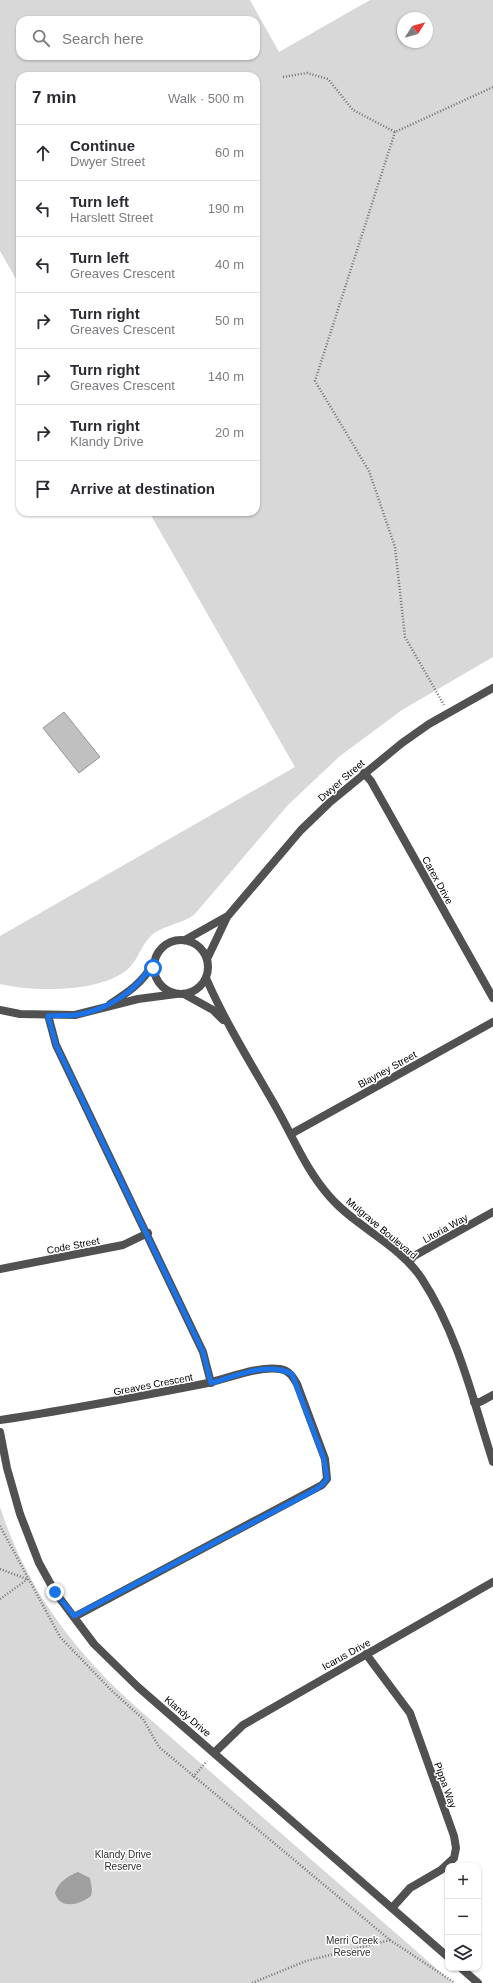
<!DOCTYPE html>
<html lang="en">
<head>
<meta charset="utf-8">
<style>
  body { margin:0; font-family:Helvetica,sans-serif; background:#f7f7f7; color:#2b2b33 }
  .controls { position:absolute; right:12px; bottom:12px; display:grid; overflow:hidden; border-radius:8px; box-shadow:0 1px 3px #0004 }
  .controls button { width:36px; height:36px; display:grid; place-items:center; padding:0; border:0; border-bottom:1px solid #e1e1e2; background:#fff; color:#2b2b33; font:20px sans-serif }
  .compass { position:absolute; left:397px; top:12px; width:36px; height:36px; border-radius:50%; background:#fff; box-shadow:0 1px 3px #0004; rotate:53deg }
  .stop { position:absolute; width:12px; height:12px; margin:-9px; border:3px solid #1a73e8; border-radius:50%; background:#fff }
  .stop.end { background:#1a73e8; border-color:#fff; box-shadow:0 1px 4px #0008 }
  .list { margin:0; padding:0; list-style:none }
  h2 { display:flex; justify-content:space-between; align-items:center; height:52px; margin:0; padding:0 16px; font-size:17px }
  h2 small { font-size:13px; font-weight:400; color:#7c7c81 }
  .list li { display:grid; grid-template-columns:26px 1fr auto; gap:12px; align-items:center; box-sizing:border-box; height:56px; padding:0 16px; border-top:1px solid #e1e1e2 }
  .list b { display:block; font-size:15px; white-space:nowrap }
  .list p { margin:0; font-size:13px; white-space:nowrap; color:#7c7c81 }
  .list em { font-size:13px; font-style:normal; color:#7c7c81 }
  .icon { flex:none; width:22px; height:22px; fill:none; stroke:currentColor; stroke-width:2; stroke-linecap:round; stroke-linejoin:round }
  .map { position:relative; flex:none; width:493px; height:1983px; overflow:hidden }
  .search { position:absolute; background:#fff; box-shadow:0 1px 3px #0004; left:16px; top:16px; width:244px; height:44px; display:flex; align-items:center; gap:10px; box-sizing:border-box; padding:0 14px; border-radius:12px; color:#7c7c81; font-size:15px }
  .panel { position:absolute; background:#fff; box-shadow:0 1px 3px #0004; left:16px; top:72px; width:244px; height:444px; border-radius:12px }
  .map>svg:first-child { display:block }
</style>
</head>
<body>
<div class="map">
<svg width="493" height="1983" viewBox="0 0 493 1983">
  <rect width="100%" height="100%" fill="#fff"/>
  <g fill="#d8d8d8" fill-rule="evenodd">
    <path d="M 0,0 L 250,0 L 279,52 L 370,0 L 493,0 L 493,657 L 402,710 L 340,756 L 288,805 L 194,915 C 181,924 165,925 153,934 C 141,944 139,959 128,969 C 101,993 33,992 0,984 L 0,936 L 295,767 L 149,512 L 256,512 L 256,76 L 20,76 L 20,286 L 0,251 ZM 403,18 L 427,18 L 427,42 L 403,42 ZM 20,20 L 256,20 L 256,56 L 20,56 Z"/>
    <path d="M 0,1507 C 27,1589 72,1649 136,1707 L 453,1983 L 0,1983 Z"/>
  </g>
  <path fill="#9f9f9f" d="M 78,1872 L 90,1878 L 92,1890 L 91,1896 C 79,1905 60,1910 55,1893 C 58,1882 68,1876 78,1872 Z"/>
  <path fill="#c0c0c0" stroke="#959595" d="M 64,712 L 100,757 L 79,773 L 43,728 Z"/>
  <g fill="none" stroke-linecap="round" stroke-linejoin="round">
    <g stroke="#737373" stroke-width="2.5" stroke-dasharray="1 2" stroke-linecap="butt">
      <path d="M 283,77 L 307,73 L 328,79 L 353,110 L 395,132 L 493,87"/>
      <path d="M 395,132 L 315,381 L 369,471 L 395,547 L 405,637 L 444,705"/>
      <path d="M 0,1526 L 60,1637 L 111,1690 L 143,1719 L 159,1747 L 390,1940 L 455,1983"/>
      <path d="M 0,1569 L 27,1579"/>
      <path d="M 0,1599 L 28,1579"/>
      <path d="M 193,1777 L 207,1761"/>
      <path d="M 252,1983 L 306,1961 L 390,1940"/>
    </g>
    <g stroke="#515151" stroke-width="8">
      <path d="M 364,773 L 371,781 L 493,998"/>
      <path d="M 206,978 C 226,1024 252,1065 277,1109 C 294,1139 306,1170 330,1197 C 357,1228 399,1244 422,1279 C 458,1334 473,1400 493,1462"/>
      <path d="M 184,994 L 213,1010 L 223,1020"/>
      <path d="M 48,1015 L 56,1045 L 203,1352 L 211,1383"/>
      <path d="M 291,1134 L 493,1022"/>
      <path d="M 409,1262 L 414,1256 L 493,1212"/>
      <path d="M 0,1269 L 123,1245 L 148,1233"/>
      <path d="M 474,1402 L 480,1402 L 493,1395"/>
      <path d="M 0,1420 C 68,1410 136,1397 203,1384 C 228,1379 255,1366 280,1369 C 289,1370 293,1377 297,1384 L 325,1459 L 327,1479 L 322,1485 L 74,1617"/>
      <path d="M 0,1432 L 7,1468 L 20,1514 L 39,1563 L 55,1592 L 94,1644 L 138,1687 L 448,1957"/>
      <path d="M 366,1654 L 410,1713 L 454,1836 L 456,1848 L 454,1858 L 441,1870 L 410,1888 L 392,1908"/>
      <path d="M 215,1752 L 243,1725 L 493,1582"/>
      <path d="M 461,1968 L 478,1983"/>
    </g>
    <g stroke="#515151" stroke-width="8">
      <circle cx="181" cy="967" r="27"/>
      <path d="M 185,940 L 226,917"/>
      <path d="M 207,959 L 227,917 L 301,830 L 329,803 L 402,743 L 429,724 L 493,688"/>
      <path d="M 110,1004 C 127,993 144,982 153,963"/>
      <path d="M 0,1010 L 20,1014 L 75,1015 L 138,999 L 176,994"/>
    </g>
  </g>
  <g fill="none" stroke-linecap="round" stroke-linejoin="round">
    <path stroke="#1a73e8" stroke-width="5" d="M 55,1592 L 74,1616 L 313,1491 L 322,1485 L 327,1479 L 324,1459 L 292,1374 C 268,1361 236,1376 211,1383 L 203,1352 L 56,1045 L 48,1016 C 57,1015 67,1016 76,1015 C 108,1010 139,990 154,961 L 153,968"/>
  </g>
  <g text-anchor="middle" stroke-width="3" stroke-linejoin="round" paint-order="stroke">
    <g font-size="10" fill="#000" stroke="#fff">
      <text transform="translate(341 780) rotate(-41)" y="4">Dwyer Street</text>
      <text transform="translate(438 880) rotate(61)" y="4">Carex Drive</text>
      <text transform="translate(387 1069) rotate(-29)" y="4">Blayney Street</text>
      <text transform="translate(382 1228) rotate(40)" y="4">Mulgrave Boulevard</text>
      <text transform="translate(445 1228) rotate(-29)" y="4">Litoria Way</text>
      <text transform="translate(73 1245) rotate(-11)" y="4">Code Street</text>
      <text transform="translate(153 1384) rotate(-11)" y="4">Greaves Crescent</text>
      <text transform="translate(346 1654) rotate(-29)" y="4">Icarus Drive</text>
      <text transform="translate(188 1716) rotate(40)" y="4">Klandy Drive</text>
      <text transform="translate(446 1785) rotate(70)" y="4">Pippa Way</text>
    </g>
    <g font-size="10" fill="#2f2f2f" stroke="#fff">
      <text x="123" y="1858">Klandy Drive<tspan x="123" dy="12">Reserve</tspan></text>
      <text x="352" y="1944">Merri Creek<tspan x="352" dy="12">Reserve</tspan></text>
    </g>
  </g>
</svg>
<div class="controls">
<button>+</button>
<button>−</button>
<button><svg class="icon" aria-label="layers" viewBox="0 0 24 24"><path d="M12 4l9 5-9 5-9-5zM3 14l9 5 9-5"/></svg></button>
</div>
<svg class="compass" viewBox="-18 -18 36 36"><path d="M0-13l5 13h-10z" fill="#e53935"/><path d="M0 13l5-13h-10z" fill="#7c7c81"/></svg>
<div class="stop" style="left:153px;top:968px"></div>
<div class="stop end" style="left:55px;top:1592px"></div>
<div class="search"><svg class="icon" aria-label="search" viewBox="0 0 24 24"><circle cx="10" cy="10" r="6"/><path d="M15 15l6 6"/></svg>Search here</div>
<section class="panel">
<h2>7 min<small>Walk · 500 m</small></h2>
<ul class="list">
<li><svg class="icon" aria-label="ahead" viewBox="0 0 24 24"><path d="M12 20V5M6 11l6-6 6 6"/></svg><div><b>Continue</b><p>Dwyer Street</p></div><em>60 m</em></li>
<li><svg class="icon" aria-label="left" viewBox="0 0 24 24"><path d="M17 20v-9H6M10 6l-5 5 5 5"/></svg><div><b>Turn left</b><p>Harslett Street</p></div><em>190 m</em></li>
<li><svg class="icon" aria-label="left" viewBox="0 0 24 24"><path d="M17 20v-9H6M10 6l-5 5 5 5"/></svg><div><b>Turn left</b><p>Greaves Crescent</p></div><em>40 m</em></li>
<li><svg class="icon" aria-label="right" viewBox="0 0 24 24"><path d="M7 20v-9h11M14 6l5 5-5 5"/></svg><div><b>Turn right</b><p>Greaves Crescent</p></div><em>50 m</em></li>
<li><svg class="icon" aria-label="right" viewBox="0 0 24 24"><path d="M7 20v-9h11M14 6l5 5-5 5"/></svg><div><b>Turn right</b><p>Greaves Crescent</p></div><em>140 m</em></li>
<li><svg class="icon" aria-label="right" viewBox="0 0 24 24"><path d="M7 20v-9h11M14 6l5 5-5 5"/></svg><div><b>Turn right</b><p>Klandy Drive</p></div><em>20 m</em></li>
<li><svg class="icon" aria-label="arrive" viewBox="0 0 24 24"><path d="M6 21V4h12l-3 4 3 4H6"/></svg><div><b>Arrive at destination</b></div></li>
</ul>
</section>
</div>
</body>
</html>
